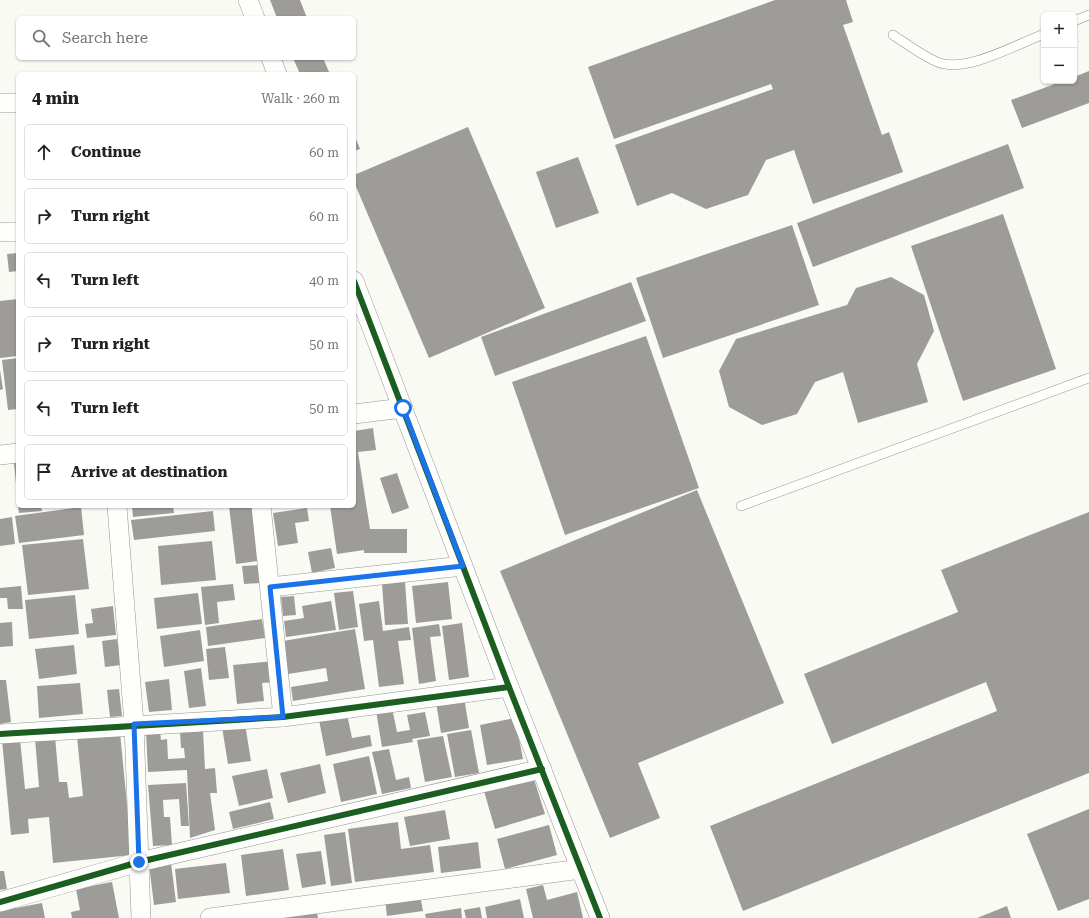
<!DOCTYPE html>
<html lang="en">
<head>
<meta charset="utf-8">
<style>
  body { margin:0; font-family:"Roboto Serif",serif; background:#f6f6f6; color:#222 }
  .controls { position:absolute; right:12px; top:12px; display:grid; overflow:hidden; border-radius:6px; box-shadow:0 1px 3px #0004 }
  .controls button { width:36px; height:36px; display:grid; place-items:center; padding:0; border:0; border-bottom:1px solid #e0e0e0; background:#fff; color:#222; font:20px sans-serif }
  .stop { position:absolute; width:12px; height:12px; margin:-9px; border:3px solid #1a73e8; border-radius:50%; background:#fff }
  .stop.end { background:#1a73e8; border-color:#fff; box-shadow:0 1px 4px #0008 }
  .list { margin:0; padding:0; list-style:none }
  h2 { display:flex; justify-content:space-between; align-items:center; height:52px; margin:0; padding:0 16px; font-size:17px }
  h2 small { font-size:13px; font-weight:400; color:#767676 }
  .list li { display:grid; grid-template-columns:26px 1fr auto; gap:12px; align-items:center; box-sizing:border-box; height:56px; margin:0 8px 8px; padding:0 8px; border:1px solid #e0e0e0; border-radius:6px }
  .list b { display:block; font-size:15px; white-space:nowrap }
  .list em { font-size:13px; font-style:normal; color:#767676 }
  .icon { flex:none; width:22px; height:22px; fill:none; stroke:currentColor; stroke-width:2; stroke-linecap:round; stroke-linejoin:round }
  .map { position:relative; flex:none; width:1089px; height:918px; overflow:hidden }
  .search { position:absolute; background:#fff; box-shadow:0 1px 3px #0004; left:16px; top:16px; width:340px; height:44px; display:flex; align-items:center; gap:10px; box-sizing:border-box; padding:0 14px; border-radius:6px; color:#767676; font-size:15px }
  .panel { position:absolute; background:#fff; box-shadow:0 1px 3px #0004; left:16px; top:72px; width:340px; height:436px; border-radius:6px }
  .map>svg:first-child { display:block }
</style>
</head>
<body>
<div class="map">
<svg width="1089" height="918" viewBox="0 0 1089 918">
  <rect width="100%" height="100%" fill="#fafaf4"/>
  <g fill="#9e9c99">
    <path d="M 270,0 L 300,0 L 307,18 L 277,18 Z"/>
    <path d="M 775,0 L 846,0 L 853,22 L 843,25 L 882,135 L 889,132 L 903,172 L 813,204 L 794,150 L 766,160 L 748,195 L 706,209 L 672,193 L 637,206 L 615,145 L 773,89 L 771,84 L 614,139 L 588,67 Z"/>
    <path d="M 293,58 L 323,58 L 330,74 L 300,74 Z"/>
    <path d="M 1089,71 L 1089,103 L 1022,128 L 1011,100 L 1063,81 L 1074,81 L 1074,77 Z"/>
    <path d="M 468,127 L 545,308 L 429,358 L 354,182 L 354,175 Z"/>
    <path d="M 354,134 L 360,149 L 354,151 Z"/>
    <path d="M 1008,144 L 1024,188 L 813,267 L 797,223 Z"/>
    <path d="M 578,157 L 599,213 L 556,228 L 536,172 Z"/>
    <path d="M 1003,214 L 1056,369 L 963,401 L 911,246 Z"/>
    <path d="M 792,225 L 819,305 L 663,358 L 636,278 Z"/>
    <path d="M 18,253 L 18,271 L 9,272 L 7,254 Z"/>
    <path d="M 891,277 L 924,295 L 934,331 L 917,364 L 928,402 L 858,423 L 843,372 L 815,382 L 797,414 L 762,425 L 729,407 L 719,371 L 736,339 L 847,305 L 856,288 Z"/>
    <path d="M 631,282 L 646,321 L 495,376 L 481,337 Z"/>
    <path d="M 18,299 L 18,356 L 0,358 L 0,301 Z"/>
    <path d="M 646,336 L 699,488 L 565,535 L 512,382 Z"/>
    <path d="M 18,358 L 18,409 L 8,410 L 2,360 Z"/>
    <path d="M 0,370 L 3,389 L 0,390 Z"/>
    <path d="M 373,428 L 376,450 L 358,452 L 370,529 L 407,529 L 407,553 L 364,553 L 364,550 L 337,554 L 330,506 L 354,506 L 354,431 Z"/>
    <path d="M 14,463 L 18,463 L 18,493 L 17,494 Z"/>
    <path d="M 397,473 L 409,508 L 392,514 L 380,478 Z"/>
    <path d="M 697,490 L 784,703 L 638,763 L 660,818 L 610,838 L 500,571 Z"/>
    <path d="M 18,506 L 41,506 L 42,511 L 19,513 Z"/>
    <path d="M 132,506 L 173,506 L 174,513 L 133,517 Z"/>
    <path d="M 229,506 L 258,506 L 264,560 L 236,564 Z"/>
    <path d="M 81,507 L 84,535 L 19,543 L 15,516 Z"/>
    <path d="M 307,508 L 309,521 L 295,523 L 298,543 L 278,546 L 273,513 Z"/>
    <path d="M 213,511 L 215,531 L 134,540 L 131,520 Z"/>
    <path d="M 1089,512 L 1089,773 L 743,911 L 710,826 L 997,711 L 986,682 L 832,744 L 804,674 L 958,612 L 941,570 Z"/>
    <path d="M 12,517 L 15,544 L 0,546 L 0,519 Z"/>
    <path d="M 83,539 L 89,589 L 28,595 L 22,545 Z"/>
    <path d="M 212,541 L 216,580 L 161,585 L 158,546 Z"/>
    <path d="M 331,548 L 335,568 L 312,573 L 308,552 Z"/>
    <path d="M 258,565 L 260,583 L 244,584 L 242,566 Z"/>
    <path d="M 405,582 L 408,624 L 385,625 L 382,584 Z"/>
    <path d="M 448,582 L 452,619 L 416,623 L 412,586 Z"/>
    <path d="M 233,584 L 235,600 L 217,602 L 219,623 L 205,625 L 201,587 Z"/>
    <path d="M 21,586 L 23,609 L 8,609 L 7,598 L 0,598 L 0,588 Z"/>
    <path d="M 353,591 L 358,627 L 339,630 L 334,593 Z"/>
    <path d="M 198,593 L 202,624 L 157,629 L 154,598 Z"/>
    <path d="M 75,595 L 79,634 L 29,639 L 25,600 Z"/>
    <path d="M 294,596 L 296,615 L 283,616 L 281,597 Z"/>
    <path d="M 331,601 L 336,630 L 286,637 L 284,621 L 304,618 L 302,606 Z"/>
    <path d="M 379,601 L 383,631 L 409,627 L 411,640 L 398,641 L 404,684 L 379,687 L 373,640 L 364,641 L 359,604 Z"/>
    <path d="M 113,606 L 116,635 L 87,638 L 85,624 L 93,623 L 91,609 Z"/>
    <path d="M 262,619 L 265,638 L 208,646 L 206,627 Z"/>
    <path d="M 12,622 L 13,646 L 0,647 L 0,623 Z"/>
    <path d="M 462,623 L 469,677 L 449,680 L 442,626 Z"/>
    <path d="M 439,624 L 441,636 L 430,637 L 436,681 L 419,684 L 412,628 Z"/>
    <path d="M 355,629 L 365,689 L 293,701 L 291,687 L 328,681 L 326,668 L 288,674 L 283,641 Z"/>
    <path d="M 200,630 L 204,661 L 164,667 L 160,636 Z"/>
    <path d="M 117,639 L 121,665 L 105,667 L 102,641 Z"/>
    <path d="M 74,645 L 77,674 L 39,679 L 35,649 Z"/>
    <path d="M 225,647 L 229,678 L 209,680 L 206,649 Z"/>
    <path d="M 273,661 L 275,682 L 262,683 L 264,701 L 237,704 L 233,665 Z"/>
    <path d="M 201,668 L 206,706 L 189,708 L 184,671 Z"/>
    <path d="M 169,679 L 172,710 L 149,712 L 145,682 Z"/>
    <path d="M 0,680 L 6,680 L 11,722 L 0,724 Z"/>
    <path d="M 80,683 L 83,714 L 39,718 L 37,686 Z"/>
    <path d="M 119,689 L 122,716 L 110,717 L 107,690 Z"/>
    <path d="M 464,697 L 469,728 L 441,733 L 436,702 Z"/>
    <path d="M 392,708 L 397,732 L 410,730 L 407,715 L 425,712 L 430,736 L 412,739 L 413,742 L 382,747 L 376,711 Z"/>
    <path d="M 347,714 L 352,738 L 370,735 L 372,746 L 326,756 L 319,720 Z"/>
    <path d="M 515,718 L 523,759 L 487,765 L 480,725 Z"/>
    <path d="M 245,724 L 251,761 L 228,764 L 222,727 Z"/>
    <path d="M 203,730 L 205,769 L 215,768 L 217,793 L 210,793 L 215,830 L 190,838 L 187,770 L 148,772 L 146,733 L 160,732 L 161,740 L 167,739 L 168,759 L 185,758 L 184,748 L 181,748 L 180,731 Z"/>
    <path d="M 471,730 L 479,773 L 455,777 L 447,734 Z"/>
    <path d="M 120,733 L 132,855 L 53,863 L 49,817 L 28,819 L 29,833 L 11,835 L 2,740 L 20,739 L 25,789 L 39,787 L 35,738 L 55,736 L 59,782 L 67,782 L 69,798 L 83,796 L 77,737 Z"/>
    <path d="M 443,736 L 452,777 L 425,782 L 417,740 Z"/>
    <path d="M 389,749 L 396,780 L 409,777 L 411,788 L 382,794 L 372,752 Z"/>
    <path d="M 369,756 L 377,794 L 341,802 L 333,764 Z"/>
    <path d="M 320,764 L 326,793 L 288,803 L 280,773 Z"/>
    <path d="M 267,769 L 273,798 L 239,806 L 232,776 Z"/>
    <path d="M 533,776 L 545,814 L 495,829 L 484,791 Z"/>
    <path d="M 186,783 L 189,826 L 181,826 L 179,799 L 163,800 L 164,817 L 170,817 L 172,845 L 153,846 L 148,785 Z"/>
    <path d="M 270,802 L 274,819 L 233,829 L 229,812 Z"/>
    <path d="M 1089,809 L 1089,899 L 1058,911 L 1027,834 Z"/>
    <path d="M 445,810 L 450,839 L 410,846 L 404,817 Z"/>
    <path d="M 398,822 L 401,849 L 430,845 L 434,872 L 355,882 L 348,829 Z"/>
    <path d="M 549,825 L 557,855 L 505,869 L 497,839 Z"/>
    <path d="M 345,832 L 352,883 L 331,886 L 324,835 Z"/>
    <path d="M 478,842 L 481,868 L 441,873 L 438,847 Z"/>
    <path d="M 283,849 L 289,890 L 246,896 L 241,855 Z"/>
    <path d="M 321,851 L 326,884 L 302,888 L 296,854 Z"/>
    <path d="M 171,863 L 176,902 L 154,905 L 149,865 Z"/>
    <path d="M 226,863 L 230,893 L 178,899 L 175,869 Z"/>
    <path d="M 0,871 L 4,871 L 7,889 L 0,890 Z"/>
    <path d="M 112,882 L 119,918 L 72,918 L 71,912 L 80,910 L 76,889 Z"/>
    <path d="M 543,885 L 547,900 L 577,892 L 583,918 L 533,918 L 526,889 Z"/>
    <path d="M 420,895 L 423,911 L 387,916 L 385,899 Z"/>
    <path d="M 520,899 L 524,918 L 487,918 L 485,907 Z"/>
    <path d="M 42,903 L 45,918 L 0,918 L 0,911 Z"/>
    <path d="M 1007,906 L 1011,918 L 977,918 Z"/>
    <path d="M 480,907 L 482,918 L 466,918 L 464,910 Z"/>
    <path d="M 461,908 L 462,918 L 426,918 L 425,914 Z"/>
    <path d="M 317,913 L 318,918 L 286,918 L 286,917 Z"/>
  </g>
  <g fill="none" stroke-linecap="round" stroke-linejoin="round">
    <g stroke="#949492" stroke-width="10">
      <g id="service">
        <path d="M 1074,21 L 1089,15"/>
        <path d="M 893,35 C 907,44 921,55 937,62 C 965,74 1017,44 1044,34"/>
        <path d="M 741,506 L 1089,378"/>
      </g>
    </g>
    <g stroke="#949492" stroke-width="20">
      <g id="minor">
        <path d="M 248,0 L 255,18"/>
        <path d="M 271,58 L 277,74"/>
        <path d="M 0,103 L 18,103"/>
        <path d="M 0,232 L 18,232"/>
        <path d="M 354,281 L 509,687 L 600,918"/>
        <path d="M 354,414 L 403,408"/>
        <path d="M 0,455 L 18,453"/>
        <path d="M 117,506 L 134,724 L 141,918"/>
        <path d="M 261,506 L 283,717"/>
        <path d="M 270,587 L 463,566"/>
        <path d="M 0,734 L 283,717 L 509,687"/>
        <path d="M 0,902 L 139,862 L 542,769"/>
        <path d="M 210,918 L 581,869"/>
      </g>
    </g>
    <use href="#service" stroke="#fefefd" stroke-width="9"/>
    <use href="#minor" stroke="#fefefd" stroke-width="19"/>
    <g stroke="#fff" stroke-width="8">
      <g id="cycleway">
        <path d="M 354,281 L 509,687 L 600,918"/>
        <path d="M 0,734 L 283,717 L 509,687"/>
        <path d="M 0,902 L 139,862 L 542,769"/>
      </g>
    </g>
    <use href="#cycleway" stroke="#1b5e20" stroke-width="6"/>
  </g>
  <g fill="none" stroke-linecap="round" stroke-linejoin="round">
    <path stroke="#1a73e8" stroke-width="5" d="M 139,862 L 134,724 L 283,717 L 270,587 L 463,566 L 403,408"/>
  </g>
</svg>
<div class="controls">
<button>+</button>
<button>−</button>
</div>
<div class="stop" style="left:403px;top:408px"></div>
<div class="stop end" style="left:139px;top:862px"></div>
<div class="search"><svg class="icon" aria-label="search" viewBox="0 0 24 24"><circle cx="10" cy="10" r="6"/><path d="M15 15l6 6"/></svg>Search here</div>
<section class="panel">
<h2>4 min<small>Walk · 260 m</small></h2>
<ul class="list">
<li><svg class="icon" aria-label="ahead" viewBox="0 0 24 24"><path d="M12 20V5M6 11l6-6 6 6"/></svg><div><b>Continue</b></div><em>60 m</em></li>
<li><svg class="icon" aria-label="right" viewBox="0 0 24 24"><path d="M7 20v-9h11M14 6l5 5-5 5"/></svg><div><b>Turn right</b></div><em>60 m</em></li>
<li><svg class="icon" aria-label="left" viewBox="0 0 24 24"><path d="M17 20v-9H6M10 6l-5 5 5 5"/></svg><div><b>Turn left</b></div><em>40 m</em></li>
<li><svg class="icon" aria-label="right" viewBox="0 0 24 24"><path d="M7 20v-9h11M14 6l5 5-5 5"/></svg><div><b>Turn right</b></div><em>50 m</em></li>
<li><svg class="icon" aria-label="left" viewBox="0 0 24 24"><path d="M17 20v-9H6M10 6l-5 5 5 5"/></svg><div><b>Turn left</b></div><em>50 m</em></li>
<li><svg class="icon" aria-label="arrive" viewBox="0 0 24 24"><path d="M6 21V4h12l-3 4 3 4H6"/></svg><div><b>Arrive at destination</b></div></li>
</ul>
</section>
</div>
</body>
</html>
